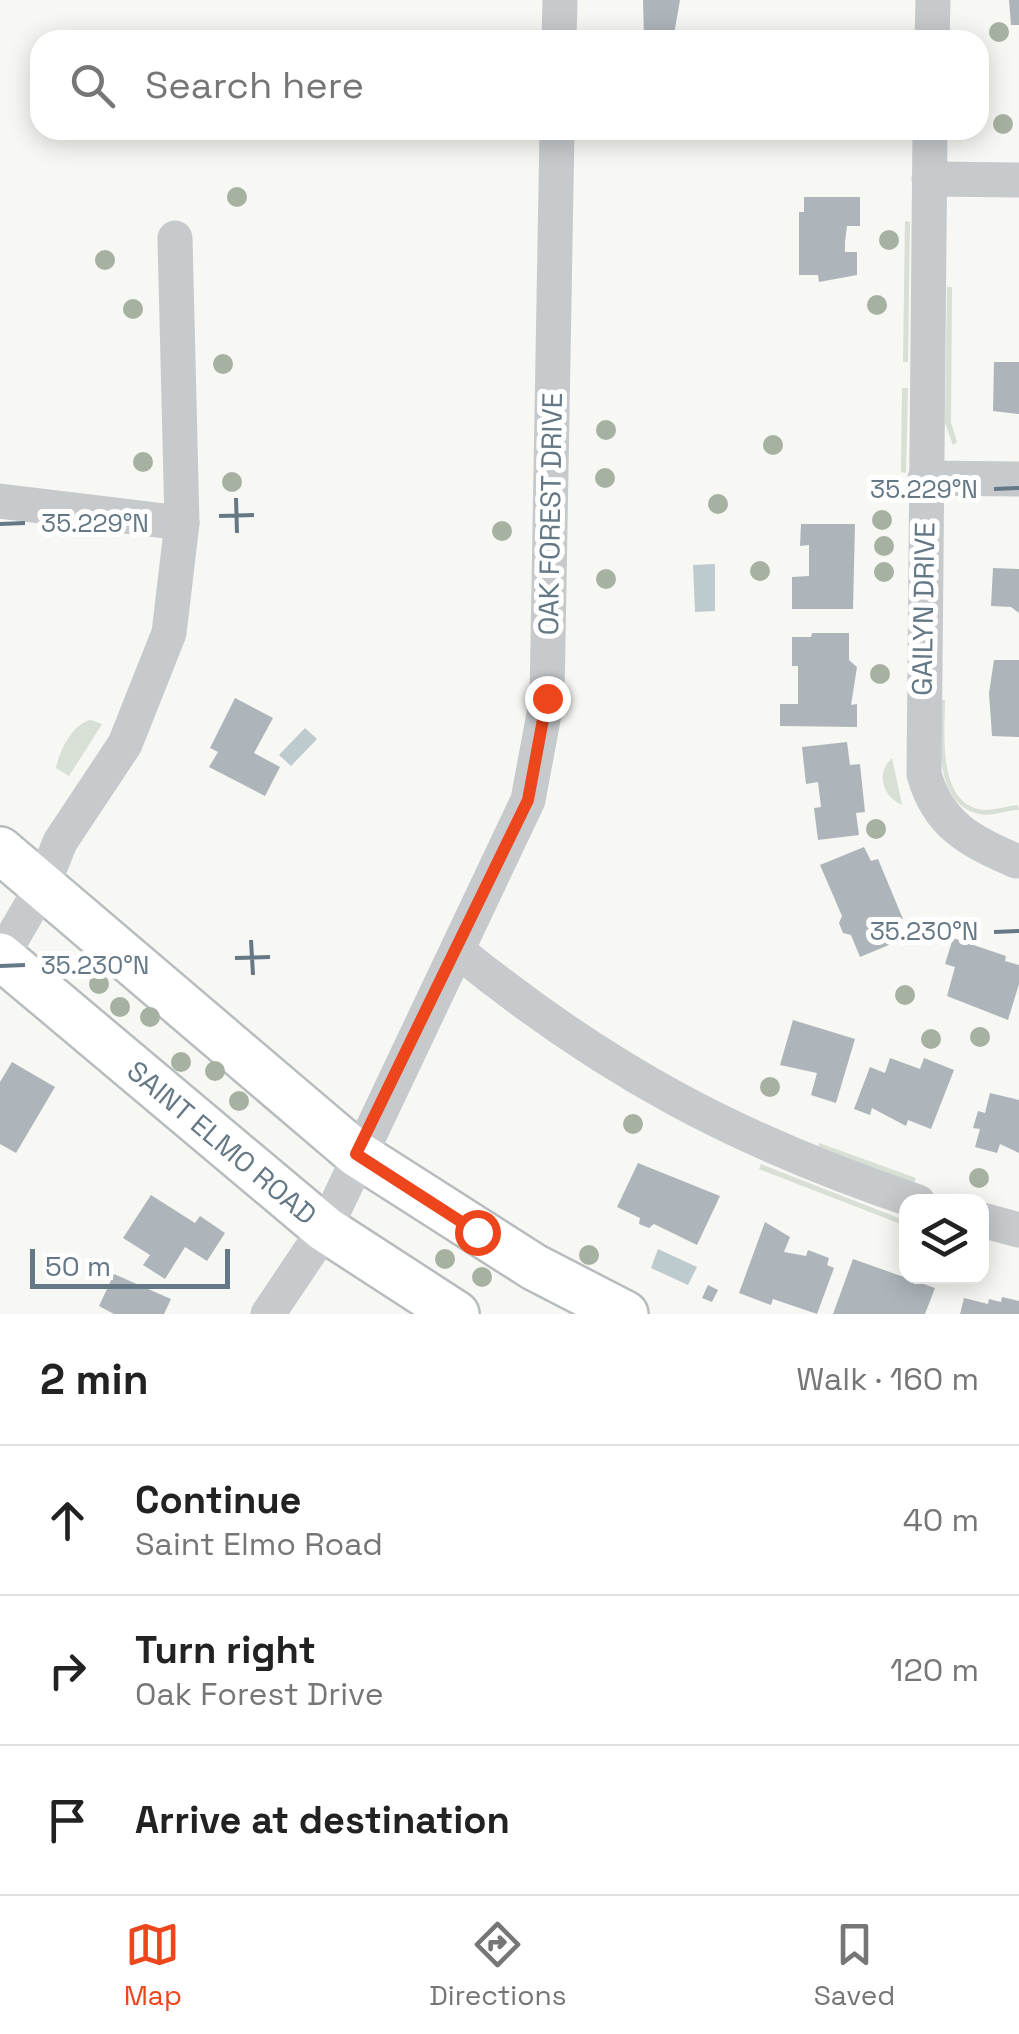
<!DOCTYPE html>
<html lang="en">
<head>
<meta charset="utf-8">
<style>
  body { margin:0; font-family:"Space Grotesk",sans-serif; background:#f2f2f2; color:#222 }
  .controls { position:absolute; right:30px; bottom:30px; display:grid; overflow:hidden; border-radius:20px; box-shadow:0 5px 25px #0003 }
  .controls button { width:90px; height:90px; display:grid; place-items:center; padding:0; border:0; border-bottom:2px solid #e0e0e0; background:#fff; color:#222; font:50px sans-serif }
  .scale { position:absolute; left:30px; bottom:25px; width:200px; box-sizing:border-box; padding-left:10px; border:5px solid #647886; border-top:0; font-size:28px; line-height:35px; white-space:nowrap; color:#647886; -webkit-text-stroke:8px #fff; paint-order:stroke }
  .stop { position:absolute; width:30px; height:30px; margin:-22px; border:8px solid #ee461c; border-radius:50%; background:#fff }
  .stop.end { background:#ee461c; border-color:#fff; box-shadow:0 2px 10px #0008 }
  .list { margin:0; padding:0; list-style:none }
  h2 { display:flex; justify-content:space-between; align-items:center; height:130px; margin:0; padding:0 40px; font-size:42px }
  h2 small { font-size:32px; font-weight:400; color:#767676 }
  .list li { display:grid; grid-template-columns:65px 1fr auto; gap:30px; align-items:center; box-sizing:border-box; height:150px; padding:0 40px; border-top:2px solid #e0e0e0 }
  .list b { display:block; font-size:38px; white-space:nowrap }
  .list p { margin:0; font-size:32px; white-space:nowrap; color:#767676 }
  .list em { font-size:32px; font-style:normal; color:#767676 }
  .icon { flex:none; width:55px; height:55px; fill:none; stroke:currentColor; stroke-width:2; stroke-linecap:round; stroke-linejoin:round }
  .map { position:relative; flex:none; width:1019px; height:1314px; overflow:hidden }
  .search { position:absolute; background:#fff; box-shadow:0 5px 25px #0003; left:30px; right:30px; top:30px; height:110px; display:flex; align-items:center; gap:25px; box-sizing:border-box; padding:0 35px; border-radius:30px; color:#767676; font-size:38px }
  .sheet { height:580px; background:#fff }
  nav { display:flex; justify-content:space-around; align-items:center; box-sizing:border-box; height:140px; border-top:2px solid #e0e0e0; background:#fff; font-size:28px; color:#767676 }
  nav a { display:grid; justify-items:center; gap:5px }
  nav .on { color:#ee461c }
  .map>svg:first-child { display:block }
</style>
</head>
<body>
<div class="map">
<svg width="1019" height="1314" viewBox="0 0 1019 1314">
  <rect width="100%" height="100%" fill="#f7f7f3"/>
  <g fill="#d8dfd4">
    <path d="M 905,221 L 910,222 L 908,362 L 903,362 Z"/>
    <path d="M 947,287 L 952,287 L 951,423 L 957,442 L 953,445 L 945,423 Z"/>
    <path d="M 902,388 L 908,388 L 906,473 L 901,472 Z"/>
    <path d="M 940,700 L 945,700 C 945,731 937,799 978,809 C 991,812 1005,806 1018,805 L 1019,810 C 1005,810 993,817 979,814 C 933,804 940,735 940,700 Z"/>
    <path d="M 91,720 L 102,724 L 69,776 L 56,768 C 59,751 73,723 91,720 Z"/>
    <path d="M 892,758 L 902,805 C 883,797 875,773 892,758 Z"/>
    <path d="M 819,1143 L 916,1178 L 914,1183 L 818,1148 Z"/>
    <path d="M 761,1164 L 906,1221 L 906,1226 L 759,1169 Z"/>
  </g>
  <g fill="#bdcace">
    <path d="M 715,564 L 715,611 L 695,612 L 693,565 Z"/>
    <path d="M 305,728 L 317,739 L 291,766 L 279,755 Z"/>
    <path d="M 658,1249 L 697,1267 L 688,1285 L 651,1268 Z"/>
  </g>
  <g fill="#adb5ba">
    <path d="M 643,0 L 680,0 L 673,40 L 644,40 Z"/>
    <path d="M 1009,0 L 1019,0 L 1019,25 L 1011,25 Z"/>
    <path d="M 804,197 L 860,197 L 860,226 L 847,226 L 845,242 L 845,252 L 857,252 L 857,275 L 819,282 L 818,275 L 799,275 L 799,212 L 804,212 Z"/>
    <path d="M 994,362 L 1019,362 L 1019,414 L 993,411 Z"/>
    <path d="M 801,524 L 855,524 L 853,609 L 792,609 L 792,577 L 809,576 L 809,545 L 800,546 Z"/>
    <path d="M 993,568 L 1019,569 L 1019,613 L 1011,607 L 991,606 Z"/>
    <path d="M 812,633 L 849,633 L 849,660 L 857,667 L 851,705 L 857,704 L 857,727 L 780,726 L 780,704 L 798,704 L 798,666 L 792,666 L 792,637 L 811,637 Z"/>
    <path d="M 994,660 L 1019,660 L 1019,737 L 992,736 L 989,693 Z"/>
    <path d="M 235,698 L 273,718 L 254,753 L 280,767 L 265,796 L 209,767 L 218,752 L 210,748 Z"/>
    <path d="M 847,742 L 850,765 L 860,764 L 865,812 L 856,813 L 859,835 L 818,840 L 814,808 L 821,807 L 818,782 L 806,784 L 802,747 Z"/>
    <path d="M 864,847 L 871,861 L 878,859 L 903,919 L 894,923 L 901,940 L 860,957 L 851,935 L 843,933 L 839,923 L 842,916 L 820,865 Z"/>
    <path d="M 953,938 L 1006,956 L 1005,961 L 1019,965 L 1019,984 L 1008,1020 L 947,996 L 955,967 L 945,964 Z"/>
    <path d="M 793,1020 L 855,1039 L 836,1103 L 811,1095 L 817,1073 L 780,1065 Z"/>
    <path d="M 890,1058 L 920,1069 L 924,1058 L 954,1070 L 931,1129 L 908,1120 L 906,1126 L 872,1108 L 870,1115 L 854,1109 L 870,1067 L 885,1073 Z"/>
    <path d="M 12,1062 L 55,1087 L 16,1153 L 0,1144 L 0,1082 Z"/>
    <path d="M 990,1093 L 1019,1100 L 1019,1153 L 1000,1144 L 997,1153 L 975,1147 L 980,1129 L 973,1128 L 978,1111 L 985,1113 Z"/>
    <path d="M 638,1163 L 720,1196 L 697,1245 L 654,1224 L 649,1228 L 639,1224 L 640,1218 L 617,1207 Z"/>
    <path d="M 151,1195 L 195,1223 L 200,1216 L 225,1233 L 207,1261 L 185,1247 L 165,1279 L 143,1265 L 150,1255 L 123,1238 Z"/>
    <path d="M 765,1222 L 790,1237 L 784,1252 L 806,1256 L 808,1250 L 829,1258 L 827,1265 L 834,1268 L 817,1314 L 773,1299 L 771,1305 L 739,1293 Z"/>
    <path d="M 853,1259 L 935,1288 L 925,1314 L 833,1314 Z"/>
    <path d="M 114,1274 L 171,1299 L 164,1314 L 114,1314 L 99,1306 Z"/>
    <path d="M 708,1285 L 718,1290 L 712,1302 L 702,1298 Z"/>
    <path d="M 1002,1297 L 1019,1301 L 1019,1314 L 960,1314 L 964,1298 L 988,1304 L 989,1299 L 1001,1302 Z"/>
  </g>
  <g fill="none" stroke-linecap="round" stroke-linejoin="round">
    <g stroke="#b7bcbf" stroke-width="50">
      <g id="major">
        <path d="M 0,850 L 357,1154 L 534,1267 L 625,1314"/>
        <path id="s1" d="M 0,956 L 325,1229 L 456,1314"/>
      </g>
    </g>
    <g stroke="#c6cacd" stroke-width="35">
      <path d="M 559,40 L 560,0"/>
      <path d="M 932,40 L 933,0"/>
      <path d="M 930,130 L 924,774 C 938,825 970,841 1016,861"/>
      <path d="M 929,179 L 1019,180"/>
      <path d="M 925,478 L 1019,479"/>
      <path d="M 0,501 L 182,523"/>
      <path d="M 458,951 C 606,1071 737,1141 918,1202"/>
      <path d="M 0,959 L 43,885 L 60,842 L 125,744 L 169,633 L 182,523 L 175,238"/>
      <path d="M 982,1220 L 1019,1230"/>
      <path d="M 268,1314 L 325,1229 L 528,800 L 547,698 L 557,130"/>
    </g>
    <use href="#major" stroke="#fff" stroke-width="45"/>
  </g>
  <g fill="#a7b1a2">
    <circle cx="999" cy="32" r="10"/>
    <circle cx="1003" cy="124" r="10"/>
    <circle cx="237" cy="197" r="10"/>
    <circle cx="889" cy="240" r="10"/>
    <circle cx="105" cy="260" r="10"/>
    <circle cx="877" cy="305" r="10"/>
    <circle cx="133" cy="309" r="10"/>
    <circle cx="223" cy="364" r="10"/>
    <circle cx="606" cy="430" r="10"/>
    <circle cx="773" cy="445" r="10"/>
    <circle cx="143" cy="462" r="10"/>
    <circle cx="605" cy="478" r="10"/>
    <circle cx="232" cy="482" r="10"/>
    <circle cx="718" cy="504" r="10"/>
    <circle cx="882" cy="520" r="10"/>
    <circle cx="502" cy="531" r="10"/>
    <circle cx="884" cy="546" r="10"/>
    <circle cx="760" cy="571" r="10"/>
    <circle cx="884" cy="572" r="10"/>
    <circle cx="606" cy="579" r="10"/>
    <circle cx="880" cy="674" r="10"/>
    <circle cx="876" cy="829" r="10"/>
    <circle cx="99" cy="984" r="10"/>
    <circle cx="905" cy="995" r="10"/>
    <circle cx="120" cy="1007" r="10"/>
    <circle cx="150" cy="1017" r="10"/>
    <circle cx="980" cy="1037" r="10"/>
    <circle cx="931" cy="1039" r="10"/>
    <circle cx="181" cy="1062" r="10"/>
    <circle cx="215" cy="1071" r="10"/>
    <circle cx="770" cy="1087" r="10"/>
    <circle cx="239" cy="1101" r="10"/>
    <circle cx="633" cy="1124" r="10"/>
    <circle cx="979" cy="1178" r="10"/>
    <circle cx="589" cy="1255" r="10"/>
    <circle cx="445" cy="1259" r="10"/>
    <circle cx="482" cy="1277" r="10"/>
  </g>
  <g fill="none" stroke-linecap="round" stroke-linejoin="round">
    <path stroke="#ee461c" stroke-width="12" d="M 477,1232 L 356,1154 L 528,800 L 547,698"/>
  </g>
  <path fill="none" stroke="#647886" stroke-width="4" d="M 994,489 L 1019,488M 236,498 L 237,533M 219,516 L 254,515M 0,524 L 25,523M 994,932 L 1019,931M 251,940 L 253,975M 235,958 L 270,957M 0,966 L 25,965"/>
  <g text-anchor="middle" stroke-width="10" stroke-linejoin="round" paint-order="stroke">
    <g font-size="28" fill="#647886" stroke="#fff">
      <text transform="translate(550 514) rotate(-89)" y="10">OAK FOREST DRIVE</text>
      <text transform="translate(923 609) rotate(-89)" y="10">GAILYN DRIVE</text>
      <text dy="10" stroke="none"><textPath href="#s1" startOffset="290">SAINT ELMO ROAD</textPath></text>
    </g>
  </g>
  <g font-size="25" text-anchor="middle" fill="#647886" stroke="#fff" stroke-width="10" stroke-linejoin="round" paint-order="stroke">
    <text x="924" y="498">35.229°N</text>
    <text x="95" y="532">35.229°N</text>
    <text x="924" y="940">35.230°N</text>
    <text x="95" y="974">35.230°N</text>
  </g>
</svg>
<div class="controls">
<button><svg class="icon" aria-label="layers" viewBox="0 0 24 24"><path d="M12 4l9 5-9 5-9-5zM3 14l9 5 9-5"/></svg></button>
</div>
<div class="scale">50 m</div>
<div class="stop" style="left:477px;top:1232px"></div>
<div class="stop end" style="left:547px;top:698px"></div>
<div class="search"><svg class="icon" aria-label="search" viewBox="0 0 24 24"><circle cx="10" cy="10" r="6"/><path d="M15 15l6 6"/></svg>Search here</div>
</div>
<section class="sheet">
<h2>2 min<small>Walk · 160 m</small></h2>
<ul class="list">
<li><svg class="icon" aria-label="ahead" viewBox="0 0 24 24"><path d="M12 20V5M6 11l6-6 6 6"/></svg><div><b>Continue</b><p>Saint Elmo Road</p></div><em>40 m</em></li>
<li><svg class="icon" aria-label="right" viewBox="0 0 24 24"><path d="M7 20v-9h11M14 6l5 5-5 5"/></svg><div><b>Turn right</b><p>Oak Forest Drive</p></div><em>120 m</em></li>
<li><svg class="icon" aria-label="arrive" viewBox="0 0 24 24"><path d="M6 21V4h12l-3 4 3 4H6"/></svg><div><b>Arrive at destination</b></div></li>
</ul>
</section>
<nav>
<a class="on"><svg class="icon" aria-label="map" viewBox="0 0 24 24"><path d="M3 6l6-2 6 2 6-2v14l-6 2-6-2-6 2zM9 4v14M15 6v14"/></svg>Map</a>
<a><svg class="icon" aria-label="directions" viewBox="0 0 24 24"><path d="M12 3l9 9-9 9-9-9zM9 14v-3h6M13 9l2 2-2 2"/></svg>Directions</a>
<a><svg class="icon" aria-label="saved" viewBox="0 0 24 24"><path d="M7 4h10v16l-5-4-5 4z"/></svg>Saved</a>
</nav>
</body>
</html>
